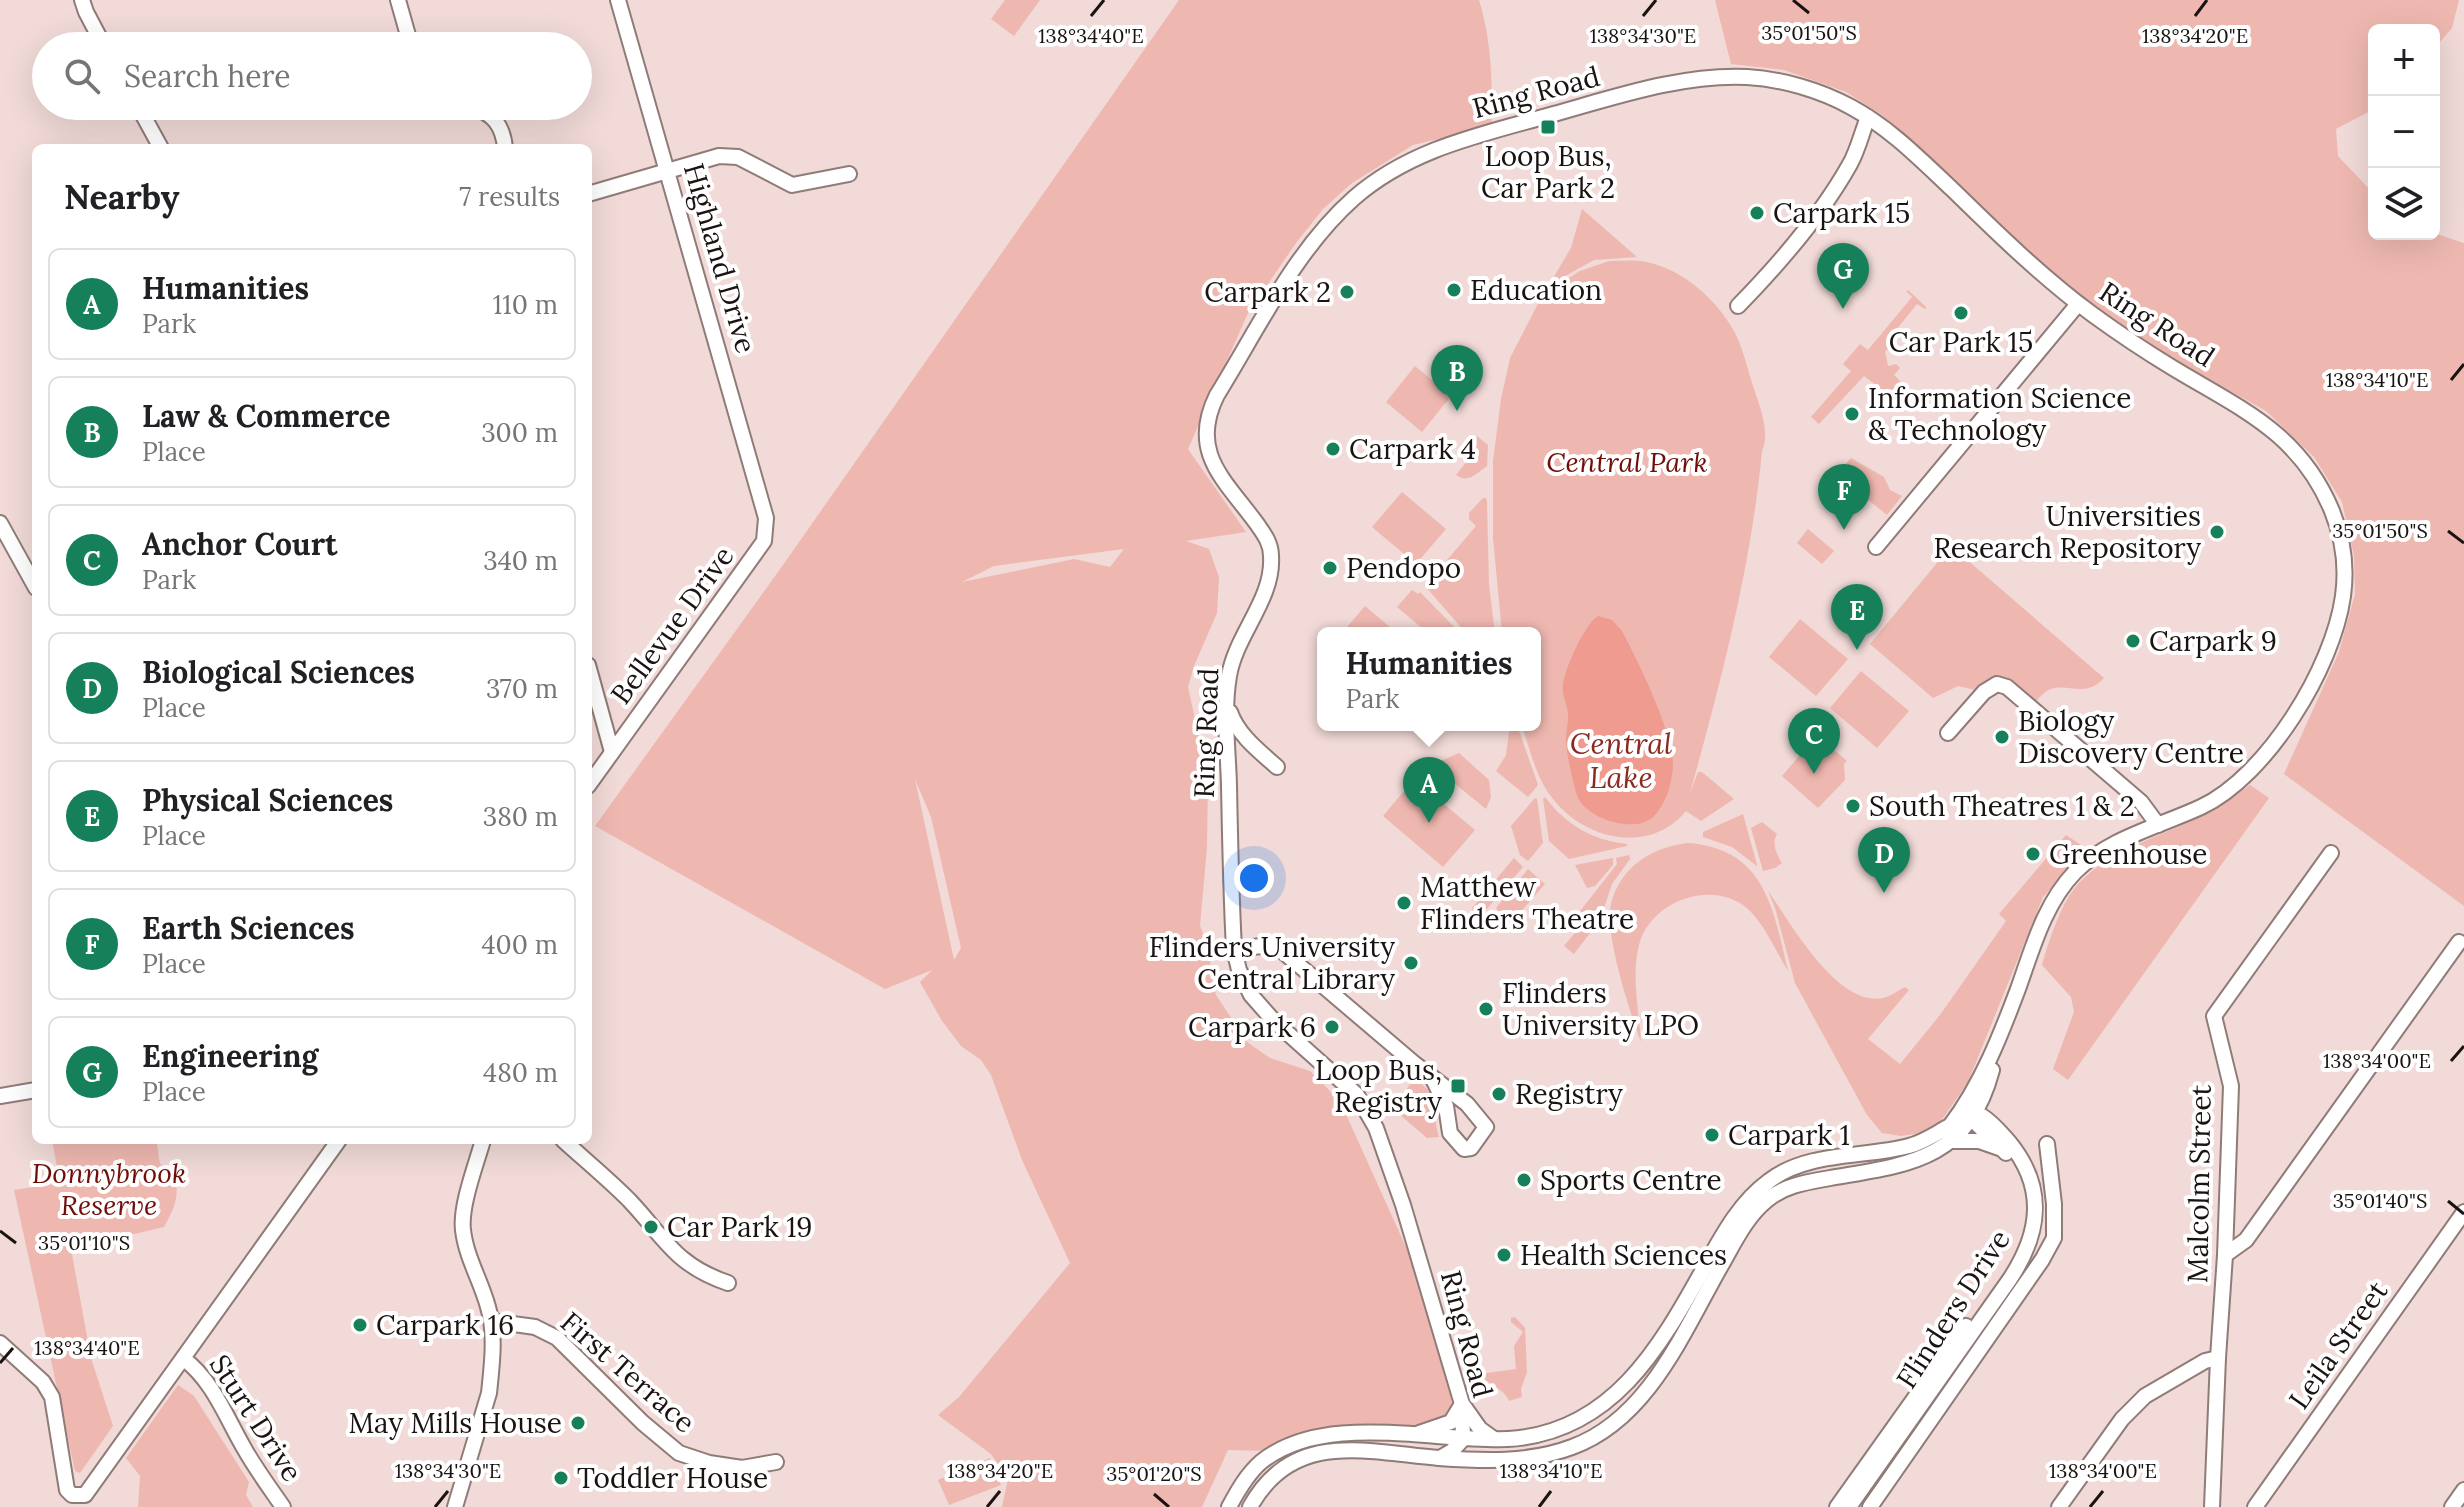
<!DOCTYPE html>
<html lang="en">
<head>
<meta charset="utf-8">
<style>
  body { margin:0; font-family:Lora,serif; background:#f6f6f6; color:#202124 }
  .controls { position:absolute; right:24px; top:24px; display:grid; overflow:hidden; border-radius:12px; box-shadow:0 8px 32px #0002 }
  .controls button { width:72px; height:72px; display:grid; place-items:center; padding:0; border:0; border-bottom:2px solid #e0e0e0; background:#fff; color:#202124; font:40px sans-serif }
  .you { position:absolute; left:1254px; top:878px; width:28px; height:28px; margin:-20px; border:6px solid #fff; border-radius:50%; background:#1a73e8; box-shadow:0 0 0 12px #1a73e833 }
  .badge { display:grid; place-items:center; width:52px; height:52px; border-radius:50%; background:#16805b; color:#fff; font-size:26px; font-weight:700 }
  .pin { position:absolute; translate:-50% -66px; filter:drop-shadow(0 2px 4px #0008) }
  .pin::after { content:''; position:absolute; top:42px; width:28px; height:24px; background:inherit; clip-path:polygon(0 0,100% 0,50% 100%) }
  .popup { position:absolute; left:1317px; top:627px; width:224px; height:104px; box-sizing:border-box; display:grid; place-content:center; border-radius:12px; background:#fff; filter:drop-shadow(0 2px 6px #0005); font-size:26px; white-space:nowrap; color:#757577 }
  .popup b { font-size:30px; color:#202124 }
  .popup::after { content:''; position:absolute; left:50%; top:100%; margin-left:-16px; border:16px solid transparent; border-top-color:#fff }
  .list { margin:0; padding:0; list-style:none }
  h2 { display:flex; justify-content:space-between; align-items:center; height:104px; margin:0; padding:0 32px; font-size:34px }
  h2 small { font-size:26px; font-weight:400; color:#757577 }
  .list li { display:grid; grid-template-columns:52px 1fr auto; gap:24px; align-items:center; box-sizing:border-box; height:112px; margin:0 16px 16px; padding:0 16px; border:2px solid #e0e0e0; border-radius:12px }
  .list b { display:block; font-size:30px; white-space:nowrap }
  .list p { margin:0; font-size:26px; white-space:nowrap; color:#757577 }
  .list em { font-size:26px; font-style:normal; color:#757577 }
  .icon { flex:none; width:44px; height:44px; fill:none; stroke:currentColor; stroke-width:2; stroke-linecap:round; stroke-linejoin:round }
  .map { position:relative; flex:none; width:2464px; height:1507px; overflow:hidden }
  .search { position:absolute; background:#fff; box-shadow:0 8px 32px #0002; left:32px; top:32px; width:560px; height:88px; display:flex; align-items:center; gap:20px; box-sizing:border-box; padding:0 28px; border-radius:44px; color:#757577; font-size:30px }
  .panel { position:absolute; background:#fff; box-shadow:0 8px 32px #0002; left:32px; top:144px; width:560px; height:1000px; border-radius:12px }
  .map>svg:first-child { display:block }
</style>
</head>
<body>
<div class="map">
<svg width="2464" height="1507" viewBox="0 0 2464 1507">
  <rect width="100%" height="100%" fill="#f1dad7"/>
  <g fill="#eeb8b0" fill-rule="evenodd">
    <path d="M 1005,0 L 1040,0 L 1014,36 L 991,19 Z"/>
    <path d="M 1179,0 L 1479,0 C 1492,42 1492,82 1492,126 L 1413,145 L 1352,183 L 1323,209 L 1296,243 L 1248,313 L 1188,449 L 1246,532 L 1186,541 L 1209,549 L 1219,577 L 1217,613 L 1194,666 L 1188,687 L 1208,778 L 1207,847 L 1200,926 L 1211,953 L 1210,969 L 1216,995 L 1247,1042 L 1270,1058 L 1310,1071 L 1340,1101 L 1438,1318 L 1452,1405 L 1447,1416 L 1411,1435 L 1340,1433 L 1278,1451 L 1228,1450 L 1202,1507 L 1002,1507 L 1008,1479 L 991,1454 L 938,1415 L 959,1397 L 1070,1263 L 1022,1160 L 991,1075 L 981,1060 L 961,1046 L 942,1021 L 920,982 L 932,970 L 885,989 L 595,826 L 783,565 ZM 1124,549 L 1110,567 L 1074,559 L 962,582 L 994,566 ZM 915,779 L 931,817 L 961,948 L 954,960 Z"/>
    <path d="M 1715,0 L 2459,0 L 2452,28 L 2434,49 L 2434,30 L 2374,30 L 2374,109 L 2336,129 L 2338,156 L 2374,194 L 2374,234 L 2434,233 L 2464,243 L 2464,906 L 2284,774 L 2339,652 L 2355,594 L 2354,556 L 2342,502 L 2314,457 L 2266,411 L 2175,360 L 2098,310 L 2062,282 L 1915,143 L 1882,115 L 1846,92 L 1784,70 L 1731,64 Z"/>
    <path d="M 1582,209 L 1637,257 L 1594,260 L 1549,285 L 1571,248 Z"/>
    <path d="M 1609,261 C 1619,261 1630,260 1640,261 C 1681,266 1721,302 1738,339 C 1745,356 1749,375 1755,392 C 1761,410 1770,434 1762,451 C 1751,568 1721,681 1690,793 L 1698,772 L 1702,772 L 1734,799 L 1701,821 L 1686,811 C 1650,855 1585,840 1553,799 C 1536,778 1530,750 1522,725 L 1535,725 L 1535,633 L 1502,633 L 1493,538 L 1493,461 L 1501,399 L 1510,358 L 1543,294 L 1580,271 Z"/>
    <path d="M 1908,290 L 1926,307 L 1925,309 L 1917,304 L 1887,341 L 1893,347 L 1885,351 L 1888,366 L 1896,364 L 1900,368 L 1894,375 L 1901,382 L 1893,398 L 1864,376 L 1819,424 L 1811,417 L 1851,371 L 1843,364 L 1860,344 L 1868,350 L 1912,297 L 1906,291 Z"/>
    <path d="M 1415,366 L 1451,396 L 1422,432 L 1386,402 Z"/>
    <path d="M 1477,436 L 1488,445 L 1487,466 C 1477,473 1468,484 1456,475 L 1467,461 L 1465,455 L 1468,452 L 1470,454 L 1477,445 Z"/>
    <path d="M 1851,458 L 1884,477 L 1890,490 L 1902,496 L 1887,515 L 1836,474 Z"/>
    <path d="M 1402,492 L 1446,529 L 1416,564 L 1372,527 Z"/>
    <path d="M 1483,498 L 1486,498 L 1487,502 L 1489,585 L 1495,633 L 1466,633 L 1425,586 L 1476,526 L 1469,519 L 1469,513 Z"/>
    <path d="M 1808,529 L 1834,551 L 1822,564 L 1797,543 Z"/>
    <path d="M 1951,546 L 2104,678 C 2084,701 2063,678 2044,693 C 2039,697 2035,703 2031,708 L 2007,687 L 1984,692 L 1958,686 L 1933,698 L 1870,644 Z"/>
    <path d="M 1412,590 L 1418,594 L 1420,592 L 1460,633 L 1428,633 L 1397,607 Z"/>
    <path d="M 1365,606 L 1397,633 L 1342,633 Z"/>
    <path d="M 1800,619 L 1848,659 L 1816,696 L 1769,657 Z"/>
    <path d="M 1861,671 L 1909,711 L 1877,748 L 1830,708 Z"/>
    <path d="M 1510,725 L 1517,725 L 1538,785 L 1528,797 L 1496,771 L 1506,755 Z"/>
    <path d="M 1817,735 L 1847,761 L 1844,764 L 1845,780 L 1818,808 L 1782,776 Z"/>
    <path d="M 1459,753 L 1489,780 L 1491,797 L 1486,809 L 1432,765 Z"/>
    <path d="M 1414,779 L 1475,830 L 1443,867 L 1383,816 Z"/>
    <path d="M 2250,785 L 2269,798 L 2068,1080 L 2053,1069 L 2074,1012 L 2071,997 L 2042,965 C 2049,940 2062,900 2080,882 C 2113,848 2163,836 2204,815 C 2220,806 2235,796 2250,785 Z"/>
    <path d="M 1545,797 C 1566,825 1592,840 1627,844 L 1627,846 L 1569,859 L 1549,841 L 1543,799 Z"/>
    <path d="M 1535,798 L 1537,799 L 1543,843 L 1528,861 L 1520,855 L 1511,826 Z"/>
    <path d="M 1743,814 L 1757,865 L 1757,866 L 1732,847 L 1703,837 L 1703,832 Z"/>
    <path d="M 1762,822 L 1777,834 C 1771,844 1777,855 1782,863 L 1775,868 L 1763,871 L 1751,828 Z"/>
    <path d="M 2066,835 L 2087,849 L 2043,897 L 1968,1082 L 1941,1121 L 1921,1133 L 1901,1136 L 1882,1133 L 1867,1115 L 1795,983 L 1775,908 L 1768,891 C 1791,923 1837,1007 1883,998 C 1890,997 1899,990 1905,987 L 1909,990 L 1868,1039 L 1900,1064 L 1940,1015 L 2006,921 L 1999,914 Z"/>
    <path d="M 1688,843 C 1765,849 1773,907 1788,971 C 1776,952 1765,925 1748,909 C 1713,878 1650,901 1639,945 C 1631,976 1639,1010 1641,1042 C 1630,1012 1604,934 1611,904 C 1620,867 1652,847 1688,843 Z"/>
    <path d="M 1629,855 L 1630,859 L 1612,884 L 1600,920 L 1574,954 L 1564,946 L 1584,922 L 1577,915 L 1617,864 L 1616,858 Z"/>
    <path d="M 1514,858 L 1523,867 L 1486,910 L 1488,923 L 1482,925 L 1474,919 L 1472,908 Z"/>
    <path d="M 1613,858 L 1613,865 L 1595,886 L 1587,888 L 1575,865 Z"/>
    <path d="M 1528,869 L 1545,884 L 1509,925 L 1496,908 Z"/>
    <path d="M 1415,1078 C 1444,1101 1430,1108 1439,1137 L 1427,1138 L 1392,1108 Z"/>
    <path d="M 52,1140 L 169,1140 L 157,1144 L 160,1164 L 174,1169 C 180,1193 176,1206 164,1227 L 71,1249 L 91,1358 L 113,1426 L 80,1473 L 75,1471 L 14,1190 L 60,1183 Z"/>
    <path d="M 1515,1317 L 1525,1328 L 1527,1372 L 1521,1389 L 1522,1397 L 1509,1401 C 1503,1387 1488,1386 1480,1374 L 1516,1369 L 1514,1346 L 1523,1332 L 1511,1322 L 1511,1318 Z"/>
    <path d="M 178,1385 L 194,1396 L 249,1482 L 246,1495 L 253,1507 L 138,1507 L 140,1476 L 126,1458 Z"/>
    <path d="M 990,1458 L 1001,1485 L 949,1505 L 938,1480 Z"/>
  </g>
  <path fill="#ef9b8f" d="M 1598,616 L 1612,620 L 1622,631 C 1637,659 1675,736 1673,766 C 1672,783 1666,805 1653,817 C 1635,834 1588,819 1578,798 C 1574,788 1565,748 1566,738 C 1566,728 1570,719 1567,708 C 1565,700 1562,695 1563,685 C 1565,668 1584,625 1598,616 Z"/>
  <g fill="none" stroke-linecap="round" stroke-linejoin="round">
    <g stroke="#8f7b78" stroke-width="18">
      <g id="minor">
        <path d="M 82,0 L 86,12 L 104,46"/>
        <path d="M 398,0 L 411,46"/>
        <path d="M 138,106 L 161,148"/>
        <path d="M 472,106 C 493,114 503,125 505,148"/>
        <path d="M 588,194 L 719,156 L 738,157 L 792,185 L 849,174"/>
        <path d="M 1738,306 C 1780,263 1821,216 1850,164 C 1858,150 1862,132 1868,117"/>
        <path d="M 0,523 L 36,588"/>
        <path d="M 1876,547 L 2078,304"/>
        <path d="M 588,665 L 612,752"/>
        <path d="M 1230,712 C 1238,735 1259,751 1277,767"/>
        <path d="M 1948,733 L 1984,692 L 1997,684 L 2007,687 L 2141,802 L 2158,825"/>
        <path d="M 588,786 L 764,541 L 766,518 L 618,0"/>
        <path d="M 1234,949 L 1271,945 L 1281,950 L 1415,1064 L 1467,1104 L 1486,1127 L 1471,1148 L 1464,1149 L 1450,1133 L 1446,1106 L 1432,1077"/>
        <path d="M 0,1096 L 36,1090"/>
        <path d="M 1972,1119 L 2006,1153"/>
        <path d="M 563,1140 C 585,1160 608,1179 629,1200 C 665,1238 675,1265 728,1283"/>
        <path d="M 1952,1141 L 1979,1141 L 1999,1148"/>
        <path d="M 2225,1255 L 2246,1240 L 2459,942"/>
        <path d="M 492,1321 L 535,1327 L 557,1338 L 643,1423 L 679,1453 L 709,1463 L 742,1468 L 776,1462"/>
        <path d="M 0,1343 L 43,1382 L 52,1397 L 67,1490 L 72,1495 L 85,1495 L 339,1140"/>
        <path d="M 184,1359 C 213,1381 226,1417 244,1448 C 255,1468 270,1488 283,1507"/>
        <path d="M 1463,1405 L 1480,1429 L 1494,1439"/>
        <path d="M 1419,1433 L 1451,1422 L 1462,1404"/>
        <path d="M 1440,1458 L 1452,1451 L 1463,1439 L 1462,1404 L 1403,1205 L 1376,1128 L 1357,1095 L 1273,1020 L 1251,995 L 1239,970 L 1234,949 C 1231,894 1230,839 1229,785 C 1228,749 1223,711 1229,676 C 1236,634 1274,599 1271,556 C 1271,543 1264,534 1257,524 C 1226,481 1188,453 1217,395 C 1258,329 1295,250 1354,198 C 1411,148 1484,134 1554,114 C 1615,97 1682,74 1747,77 C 1782,79 1820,90 1851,107 C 1890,128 1921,160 1953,190 C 1997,233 2042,277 2092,314 C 2118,333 2145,351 2173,368 C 2241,409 2300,433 2332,511 C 2343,538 2347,567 2343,596 C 2333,668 2267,776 2201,807 C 2158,827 2109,838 2075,872 C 2044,904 2032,950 2018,989 C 2000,1037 1981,1085 1950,1126"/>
        <path d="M 455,1507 L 489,1393 C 492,1365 496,1333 488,1307 C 481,1281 466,1257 463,1230 C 460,1206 476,1165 483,1140"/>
        <path d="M 1229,1507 C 1237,1492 1247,1474 1261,1462 C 1324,1411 1432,1442 1508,1439 C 1611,1433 1659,1349 1704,1268 C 1722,1236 1739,1203 1769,1181 C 1808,1151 1864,1158 1909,1146 C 1924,1142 1935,1134 1948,1127 C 1958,1122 1971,1119 1982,1116 C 1993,1123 2000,1132 2009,1142 C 2046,1187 2041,1232 2010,1279 L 1849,1507"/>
        <path d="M 1250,1507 C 1293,1429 1367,1452 1439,1458 C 1483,1461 1530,1463 1572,1447 C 1649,1419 1684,1330 1722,1264 C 1735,1241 1747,1216 1767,1200 C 1785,1185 1808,1182 1830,1178 C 1909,1165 1968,1160 1992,1070"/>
        <path d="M 1837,1507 L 1966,1326"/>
        <path d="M 1870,1507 L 2042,1260 L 2054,1238 L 2054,1204 L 2047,1144"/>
        <path d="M 2059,1507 L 2122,1419 L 2145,1396 L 2205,1361 L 2218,1358"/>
        <path d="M 2212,1507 L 2218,1358 L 2225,1255 L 2231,1086 L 2214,1016 L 2331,853"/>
        <path d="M 2255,1507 L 2464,1212"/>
        <path d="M 2452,1507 L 2464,1490"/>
      </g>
    </g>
    <use href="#minor" stroke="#fff" stroke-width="14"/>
  </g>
  <path fill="none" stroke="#1a1312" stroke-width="3" d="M 1793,0 L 1809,13M 1091,16 L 1104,0M 1643,16 L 1656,0M 2195,16 L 2207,0M 2451,380 L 2464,364M 2448,531 L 2464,543M 2451,1061 L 2464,1046M 2448,1201 L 2464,1214M 0,1231 L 16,1243M 0,1363 L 13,1348M 1154,1494 L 1169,1507M 435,1507 L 448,1491M 987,1507 L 1000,1491M 1539,1507 L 1551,1491M 2090,1507 L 2103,1491"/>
  <g fill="#16805b" stroke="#fff" stroke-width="3">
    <rect x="1540" y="119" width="16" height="16" rx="4"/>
    <circle cx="1757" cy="213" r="8"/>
    <circle cx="1454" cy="290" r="8"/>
    <circle cx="1347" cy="292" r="8"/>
    <circle cx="1961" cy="313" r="8"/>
    <circle cx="1852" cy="414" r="8"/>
    <circle cx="1333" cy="449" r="8"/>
    <circle cx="2217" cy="532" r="8"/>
    <circle cx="1330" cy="568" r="8"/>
    <circle cx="2133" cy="641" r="8"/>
    <circle cx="2002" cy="737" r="8"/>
    <circle cx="1853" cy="806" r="8"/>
    <circle cx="2033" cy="854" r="8"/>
    <circle cx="1404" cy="903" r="8"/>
    <circle cx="1411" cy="963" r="8"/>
    <circle cx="1486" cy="1009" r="8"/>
    <circle cx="1332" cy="1027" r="8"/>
    <rect x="1450" y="1078" width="16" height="16" rx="4"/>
    <circle cx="1499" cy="1094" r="8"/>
    <circle cx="1712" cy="1135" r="8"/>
    <circle cx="1524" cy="1180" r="8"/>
    <circle cx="651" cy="1227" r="8"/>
    <circle cx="1504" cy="1255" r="8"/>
    <circle cx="360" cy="1325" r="8"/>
    <circle cx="578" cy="1423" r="8"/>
    <circle cx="561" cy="1478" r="8"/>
  </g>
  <g text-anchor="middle" stroke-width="8" stroke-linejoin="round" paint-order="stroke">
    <g font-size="28" fill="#1a1312" stroke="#fff">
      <text transform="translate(1536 92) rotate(-15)" y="10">Ring Road</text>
      <text transform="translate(720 258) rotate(74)" y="10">Highland Drive</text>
      <text transform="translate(2157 324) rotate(33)" y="10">Ring Road</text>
      <text transform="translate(672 625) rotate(-54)" y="10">Bellevue Drive</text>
      <text transform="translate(1206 733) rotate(-88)" y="10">Ring Road</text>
      <text transform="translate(2199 1184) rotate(-89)" y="10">Malcolm Street</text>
      <text transform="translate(1953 1309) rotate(-57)" y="10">Flinders Drive</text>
      <text transform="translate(1467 1334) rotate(75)" y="10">Ring Road</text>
      <text transform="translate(2338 1345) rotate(-55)" y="10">Leila Street</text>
      <text transform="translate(628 1372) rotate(41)" y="10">First Terrace</text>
      <text transform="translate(256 1418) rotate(57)" y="10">Sturt Drive</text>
    </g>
    <g font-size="28" fill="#1a1312" stroke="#fff" text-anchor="start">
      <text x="1548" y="166" text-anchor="middle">Loop Bus,<tspan x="1548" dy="32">Car Park 2</tspan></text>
      <text x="1773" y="223">Carpark 15</text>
      <text x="1470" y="300">Education</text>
      <text x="1331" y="302" text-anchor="end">Carpark 2</text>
      <text x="1961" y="352" text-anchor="middle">Car Park 15</text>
      <text x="1868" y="408">Information Science<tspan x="1868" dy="32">&amp; Technology</tspan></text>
      <text x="1349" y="459">Carpark 4</text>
      <text x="2201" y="526" text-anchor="end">Universities<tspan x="2201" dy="32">Research Repository</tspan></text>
      <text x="1346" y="578">Pendopo</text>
      <text x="2149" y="651">Carpark 9</text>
      <text x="2018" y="731">Biology<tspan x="2018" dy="32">Discovery Centre</tspan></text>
      <text x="1869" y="816">South Theatres 1 &amp; 2</text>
      <text x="2049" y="864">Greenhouse</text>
      <text x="1420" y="897">Matthew<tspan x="1420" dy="32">Flinders Theatre</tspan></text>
      <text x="1395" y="957" text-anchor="end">Flinders University<tspan x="1395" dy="32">Central Library</tspan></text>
      <text x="1502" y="1003">Flinders<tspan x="1502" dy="32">University LPO</tspan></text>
      <text x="1316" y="1037" text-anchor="end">Carpark 6</text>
      <text x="1442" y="1080" text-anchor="end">Loop Bus,<tspan x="1442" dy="32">Registry</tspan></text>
      <text x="1515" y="1104">Registry</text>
      <text x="1728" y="1145">Carpark 1</text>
      <text x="1540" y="1190">Sports Centre</text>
      <text x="667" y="1237">Car Park 19</text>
      <text x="1520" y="1265">Health Sciences</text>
      <text x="376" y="1335">Carpark 16</text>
      <text x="562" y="1433" text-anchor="end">May Mills House</text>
      <text x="577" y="1488">Toddler House</text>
    </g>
    <g font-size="28" font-style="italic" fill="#710e0a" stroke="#fff">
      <text x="1627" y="472">Central Park</text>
      <text x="109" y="1183">Donnybrook<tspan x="109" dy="32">Reserve</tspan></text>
    </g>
    <g font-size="30" font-style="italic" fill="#8a2a21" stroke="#fff">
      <text x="1621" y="754">Central<tspan x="1621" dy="34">Lake</tspan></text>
    </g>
  </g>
  <g font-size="20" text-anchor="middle" fill="#1a1312" stroke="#fff" stroke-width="8" stroke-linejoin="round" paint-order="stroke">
    <text x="1809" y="40">35°01'50"S</text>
    <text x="1091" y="43">138°34'40"E</text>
    <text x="1643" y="43">138°34'30"E</text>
    <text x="2195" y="43">138°34'20"E</text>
    <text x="2377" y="387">138°34'10"E</text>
    <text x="2380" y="538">35°01'50"S</text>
    <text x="2377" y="1068">138°34'00"E</text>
    <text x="2380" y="1208">35°01'40"S</text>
    <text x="84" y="1250">35°01'10"S</text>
    <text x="87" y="1355">138°34'40"E</text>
    <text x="448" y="1478">138°34'30"E</text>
    <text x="1000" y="1478">138°34'20"E</text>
    <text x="1551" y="1478">138°34'10"E</text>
    <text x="2103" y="1478">138°34'00"E</text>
    <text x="1154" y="1481">35°01'20"S</text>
  </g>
</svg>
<div class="controls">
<button>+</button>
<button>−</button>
<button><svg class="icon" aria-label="layers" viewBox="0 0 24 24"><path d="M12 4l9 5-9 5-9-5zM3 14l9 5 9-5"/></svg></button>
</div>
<div class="you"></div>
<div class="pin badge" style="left:1429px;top:823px">A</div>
<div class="popup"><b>Humanities</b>Park</div>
<div class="pin badge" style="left:1457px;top:411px">B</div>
<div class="pin badge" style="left:1814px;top:774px">C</div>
<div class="pin badge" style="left:1884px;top:893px">D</div>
<div class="pin badge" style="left:1857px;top:650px">E</div>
<div class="pin badge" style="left:1844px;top:530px">F</div>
<div class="pin badge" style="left:1843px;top:309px">G</div>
<div class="search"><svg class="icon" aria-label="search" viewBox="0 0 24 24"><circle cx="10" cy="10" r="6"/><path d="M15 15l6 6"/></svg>Search here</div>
<section class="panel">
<h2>Nearby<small>7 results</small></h2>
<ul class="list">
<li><span class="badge">A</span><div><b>Humanities</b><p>Park</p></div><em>110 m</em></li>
<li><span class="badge">B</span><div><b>Law &amp; Commerce</b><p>Place</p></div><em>300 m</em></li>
<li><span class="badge">C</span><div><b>Anchor Court</b><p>Park</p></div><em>340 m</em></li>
<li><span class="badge">D</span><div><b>Biological Sciences</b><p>Place</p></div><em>370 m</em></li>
<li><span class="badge">E</span><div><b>Physical Sciences</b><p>Place</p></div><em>380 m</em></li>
<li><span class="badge">F</span><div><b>Earth Sciences</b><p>Place</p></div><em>400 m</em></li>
<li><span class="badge">G</span><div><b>Engineering</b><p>Place</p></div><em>480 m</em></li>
</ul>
</section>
</div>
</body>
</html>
